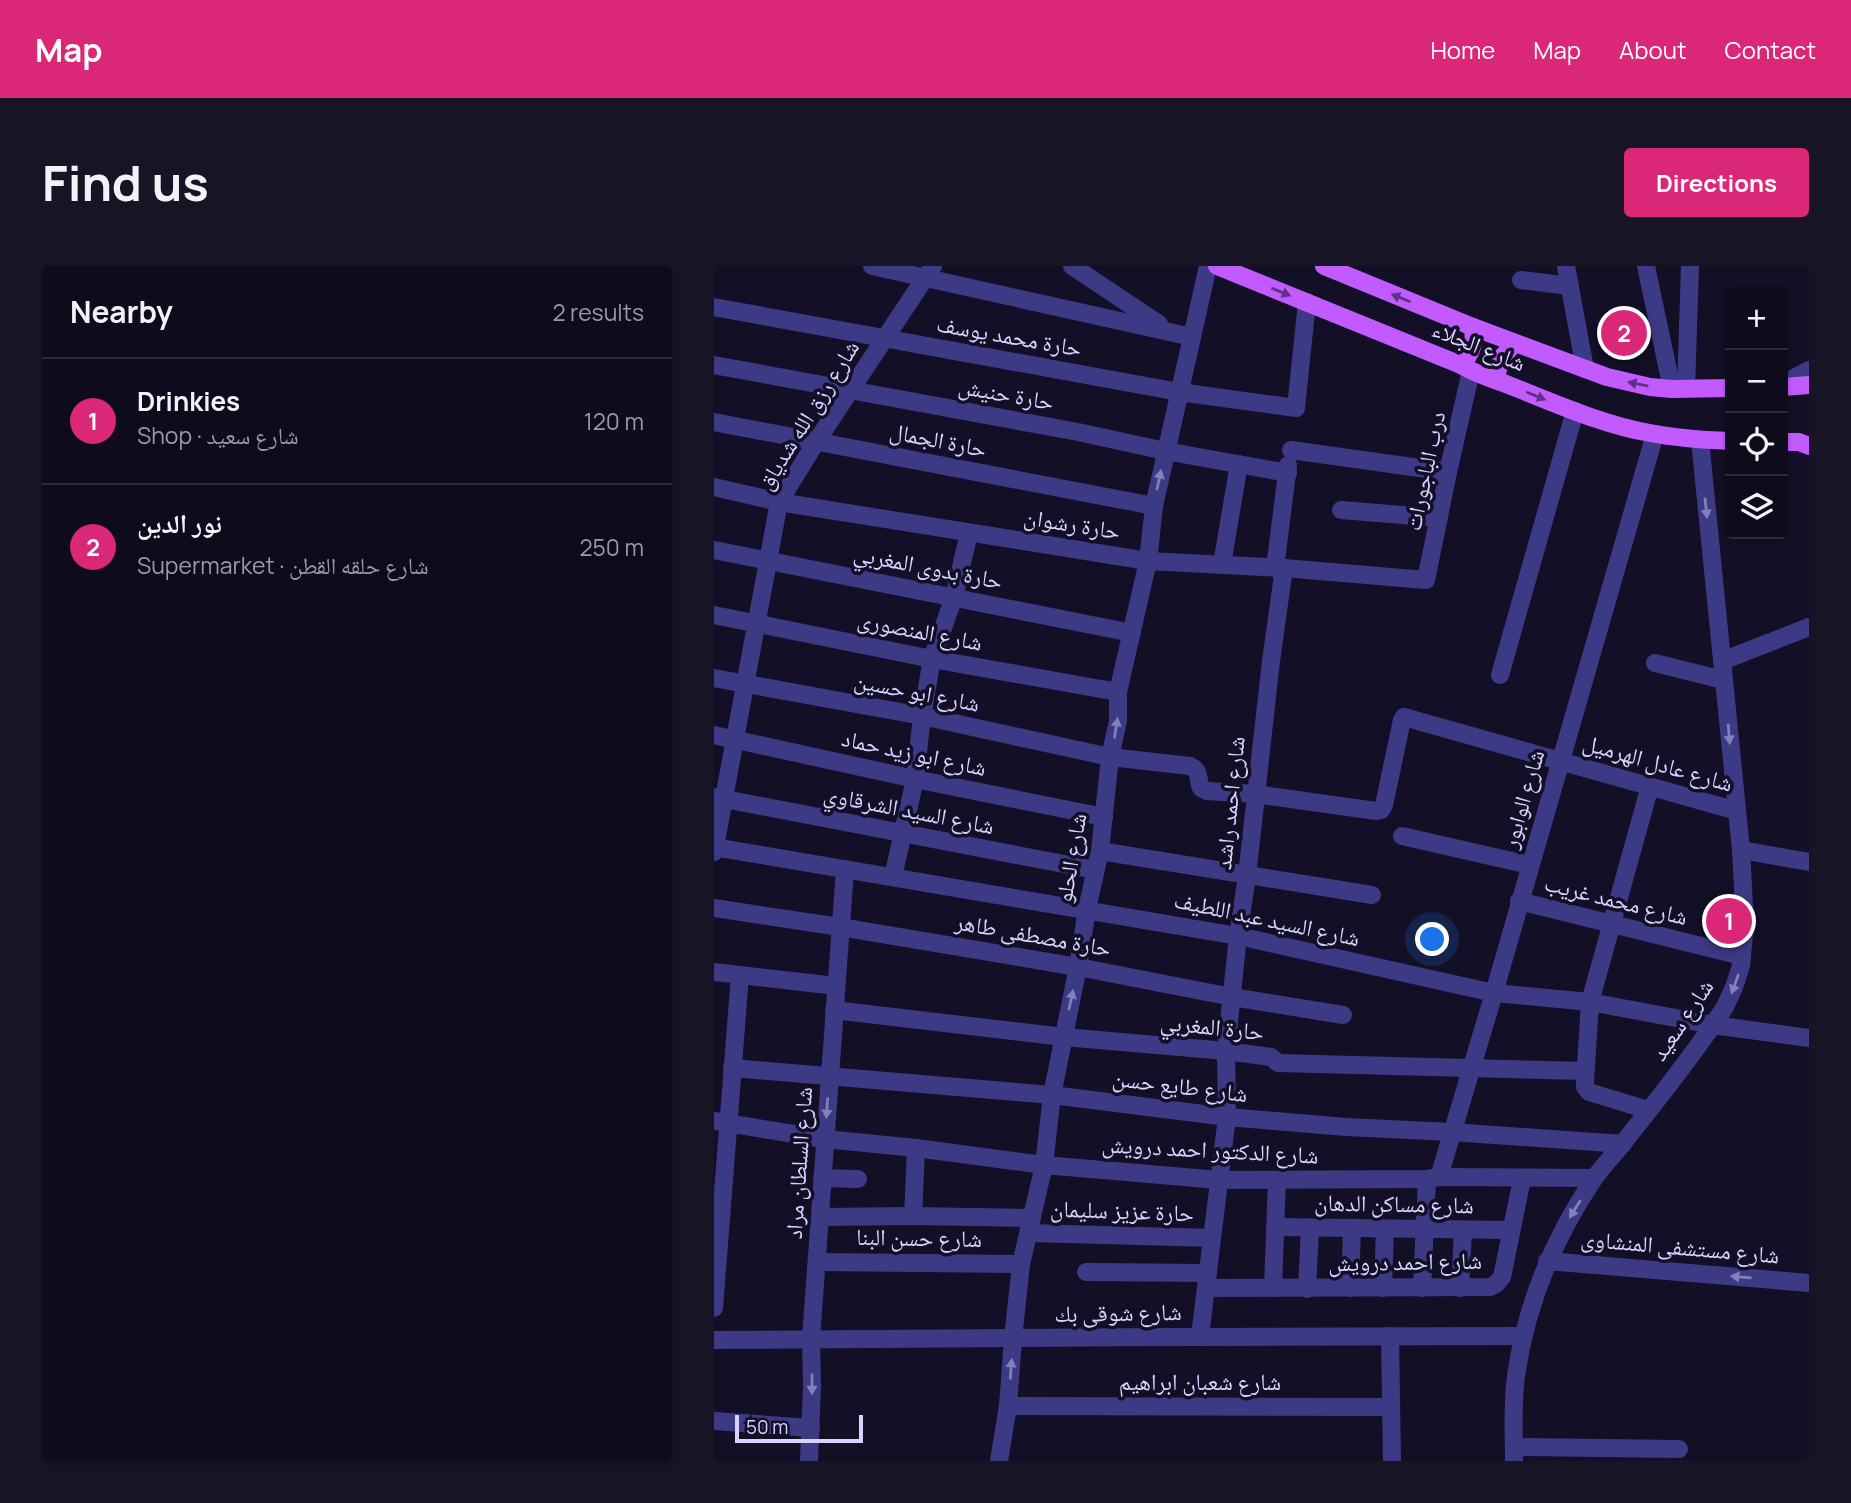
<!DOCTYPE html>
<html lang="en">
<head>
<meta charset="utf-8">
<style>
  body { margin:0; font-family:Manrope,"Noto Naskh Arabic",sans-serif; background:#171425; color:#f1f3f6 }
  .controls { position:absolute; right:21px; top:21px; display:grid; overflow:hidden; border-radius:7px; box-shadow:0 2px 5px #0004 }
  .controls button { width:63px; height:63px; display:grid; place-items:center; padding:0; border:0; border-bottom:2px solid #2e2b3b; background:#0e0b1c; color:#f1f3f6; font:35px sans-serif }
  .scale { position:absolute; left:21px; bottom:18px; width:128px; box-sizing:border-box; padding-left:7px; border:4px solid #d9d4ff; border-top:0; font-size:19px; line-height:24px; white-space:nowrap; color:#d9d4ff; -webkit-text-stroke:5px #130f26; paint-order:stroke }
  .you { position:absolute; left:719px; top:674px; width:24px; height:24px; margin:-18px; border:5px solid #fff; border-radius:50%; background:#1a73e8; box-shadow:0 0 0 10px #1a73e833 }
  .badge { display:grid; place-items:center; width:46px; height:46px; border-radius:50%; background:#db2777; color:#fff; font-size:23px; font-weight:700 }
  .pin { position:absolute; translate:-50% -50%; border:4px solid #fff; box-shadow:0 2px 7px #0006 }
  .list { margin:0; padding:0; list-style:none }
  h2 { display:flex; justify-content:space-between; align-items:center; height:91px; margin:0; padding:0 28px; font-size:30px }
  h2 small { font-size:23px; font-weight:400; color:#9b9ba3 }
  .list li { display:grid; grid-template-columns:46px 1fr auto; gap:21px; align-items:center; box-sizing:border-box; height:126px; padding:0 28px; border-top:2px solid #2e2b3b }
  .list b { display:block; font-size:26px; white-space:nowrap }
  .list p { margin:0; font-size:23px; white-space:nowrap; color:#9b9ba3 }
  .list em { font-size:23px; font-style:normal; color:#9b9ba3 }
  .icon { flex:none; width:38px; height:38px; fill:none; stroke:currentColor; stroke-width:2; stroke-linecap:round; stroke-linejoin:round }
  .map { position:relative; flex:none; width:1095px; height:1195px; overflow:hidden; border-radius:7px }
  header { display:flex; align-items:center; gap:42px; box-sizing:border-box; height:98px; padding:0 35px; background:#db2777; color:#fff }
  header strong { font-size:33px }
  nav { display:flex; gap:38px; margin-inline-start:auto; font-size:24px }
  .intro { display:flex; align-items:center; justify-content:space-between; box-sizing:border-box; height:168px; padding:0 42px }
  h1 { margin:0; font-size:49px }
  .button { padding:18px 32px; border-radius:7px; background:#db2777; color:#fff; font-size:24px; font-weight:700 }
  main { display:flex; gap:42px; padding:0 42px }
  aside { flex:1; background:#0e0b1c; border-radius:7px; box-shadow:0 2px 5px #0004 }
  .map>svg:first-child { display:block }
</style>
</head>
<body>
<header>
<strong>Map</strong>
<nav><a>Home</a><a>Map</a><a>About</a><a>Contact</a></nav>
</header>
<div class="intro"><h1>Find us</h1><a class="button">Directions</a></div>
<main>
<aside>
<h2>Nearby<small>2 results</small></h2>
<ul class="list">
<li><span class="badge">1</span><div><b>Drinkies</b><p>Shop · شارع سعيد</p></div><em>120 m</em></li>
<li><span class="badge">2</span><div><b>نور الدين</b><p>Supermarket · شارع حلقه القطن</p></div><em>250 m</em></li>
</ul>
</aside>
<div class="map">
<svg width="1095" height="1195" viewBox="0 0 1095 1195">
  <rect width="100%" height="100%" fill="#130f26"/>
  <g fill="none" stroke-linecap="round" stroke-linejoin="round">
    <g stroke="#3d3a85" stroke-width="18">
      <path d="M 158,0 L 478,71"/>
      <path d="M 358,0 L 445,58"/>
      <path d="M 852,0 L 871,103"/>
      <path d="M 932,0 L 958,123"/>
      <path d="M 807,14 L 856,20"/>
      <path d="M 0,41 L 465,126 L 582,142 L 593,36"/>
      <path d="M 0,99 L 364,166 L 451,185 L 574,207"/>
      <path d="M 1069,118 L 1095,104"/>
      <path d="M 972,123 L 976,0"/>
      <path d="M 0,156 L 440,240"/>
      <path d="M 577,184 L 734,206"/>
      <path d="M 0,221 L 65,236 L 434,295 L 570,302 L 712,314 L 734,206 L 757,105"/>
      <path d="M 627,244 L 725,252"/>
      <path d="M 0,284 L 418,367"/>
      <path d="M 508,298 L 525,198"/>
      <path d="M 561,302 L 574,199"/>
      <path d="M 0,349 L 218,393 L 404,426"/>
      <path d="M 1008,395 L 1095,361"/>
      <path d="M 941,397 L 1009,414"/>
      <path d="M 786,409 L 861,145"/>
      <path d="M 0,412 L 208,450 L 396,491 L 476,500 C 487,505 483,512 487,522 L 493,525 L 541,528 L 662,545 L 667,544 L 670,539 L 688,454 L 690,451 L 1023,545"/>
      <path d="M 0,469 L 201,513 L 390,551"/>
      <path d="M 0,531 L 381,604"/>
      <path d="M 688,570 L 815,599"/>
      <path d="M 0,581 L 524,670 L 780,727 L 876,736 L 999,759 L 1095,772"/>
      <path d="M 1027,584 L 1095,596"/>
      <path d="M 386,585 L 658,629"/>
      <path d="M 0,586 L 65,236 L 102,176 L 219,0"/>
      <path d="M 179,611 L 201,513 L 208,450 L 218,393 L 240,331 L 255,267"/>
      <path d="M 805,635 L 1028,690"/>
      <path d="M 0,642 L 126,661 L 364,701 L 518,731 L 629,749"/>
      <path d="M 0,706 L 122,720"/>
      <path d="M 120,744 L 350,771 L 512,785 L 557,791 L 564,797 L 871,805"/>
      <path d="M 18,802 L 338,829 L 513,851 L 632,861 L 738,866 L 909,878"/>
      <path d="M 934,844 L 875,826 L 871,821 L 871,816 L 876,736 L 936,520"/>
      <path d="M 0,855 L 111,873 L 202,882 L 330,899 L 505,914 L 713,913 L 725,911 L 880,912"/>
      <path d="M 725,911 L 780,727 L 941,168"/>
      <path d="M 108,912 L 144,913"/>
      <path d="M 199,950 L 202,882"/>
      <path d="M 106,951 L 199,950 L 318,952"/>
      <path d="M 561,961 L 797,964"/>
      <path d="M 316,967 L 498,972"/>
      <path d="M 833,995 L 1095,1017"/>
      <path d="M 103,996 L 307,998"/>
      <path d="M 372,1006 L 494,1007"/>
      <path d="M 492,1022 L 776,1021 L 782,1018 L 788,1011 L 808,913"/>
      <path d="M 559,1022 L 563,914"/>
      <path d="M 636,1022 L 638,963"/>
      <path d="M 669,1022 L 671,963"/>
      <path d="M 708,1022 L 713,913"/>
      <path d="M 746,1022 L 749,964"/>
      <path d="M 593,1023 L 596,962"/>
      <path d="M 0,1042 L 26,709"/>
      <path d="M 486,1070 L 513,851 L 512,785 L 524,670 L 533,610 L 557,395 L 570,302"/>
      <path d="M 676,1070 L 678,1195"/>
      <path d="M 0,1074 C 270,1072 539,1070 809,1070"/>
      <path d="M 294,1140 L 677,1141"/>
      <path d="M 0,1155 L 97,1162"/>
      <path d="M 800,1181 L 965,1183"/>
      <path d="M 95,1195 L 98,1120 L 97,1073 L 131,603"/>
      <path d="M 285,1195 L 294,1140 L 299,1073 L 307,998 L 330,899 L 338,829 L 364,701 L 373,643 L 386,585 L 396,491 L 404,455 L 404,426 L 434,295 L 440,240 L 494,0"/>
      <path d="M 800,1195 C 800,1167 798,1138 802,1110 C 812,1039 839,974 879,914 C 888,901 899,890 909,877 C 944,833 980,788 1011,741 L 1020,721 L 1027,700 L 1031,659 L 1027,584 L 986,174"/>
    </g>
    <g stroke="#c25bff" stroke-width="18">
      <path d="M 503,0 L 747,99 C 764,110 784,114 802,122 C 845,139 890,159 936,167 C 962,172 989,174 1016,175"/>
      <path d="M 610,0 L 759,61 L 893,111 L 936,121 L 958,123 L 1016,122"/>
      <path d="M 747,99 C 758,87 761,77 759,61"/>
      <path d="M 781,113 L 788,91 L 801,77"/>
      <path d="M 1069,121 L 1095,119"/>
      <path d="M 1069,176 L 1085,176 L 1095,180"/>
    </g>
  </g>
  <defs><path id="oneway-solid" d="M-6-.8H1V-3.2L6.5 0L1 3.2V.8H-6Z" transform="scale(1.75)"/></defs>
  <g fill="#623188">
    <use href="#oneway-solid" transform="translate(567 26) rotate(22)"/>
    <use href="#oneway-solid" transform="translate(687 32) rotate(-158)"/>
    <use href="#oneway-solid" transform="translate(924 118) rotate(-169)"/>
    <use href="#oneway-solid" transform="translate(822 130) rotate(22)"/>
  </g>
  <g fill="#837fbc">
    <use href="#oneway-solid" transform="translate(445 214) rotate(-78)"/>
    <use href="#oneway-solid" transform="translate(992 242) rotate(84)"/>
    <use href="#oneway-solid" transform="translate(402 462) rotate(-81)"/>
    <use href="#oneway-solid" transform="translate(1015 468) rotate(85)"/>
    <use href="#oneway-solid" transform="translate(1021 718) rotate(110)"/>
    <use href="#oneway-solid" transform="translate(357 734) rotate(-78)"/>
    <use href="#oneway-solid" transform="translate(113 842) rotate(94)"/>
    <use href="#oneway-solid" transform="translate(861 943) rotate(122)"/>
    <use href="#oneway-solid" transform="translate(1027 1011) rotate(-175)"/>
    <use href="#oneway-solid" transform="translate(297 1103) rotate(-86)"/>
    <use href="#oneway-solid" transform="translate(98 1118) rotate(90)"/>
  </g>
  <g text-anchor="middle" stroke-width="7" stroke-linejoin="round" paint-order="stroke">
    <g font-size="23" fill="#d9d4ff" stroke="#130f26">
      <text transform="translate(295 70) rotate(10)" y="8">حارة محمد يوسف</text>
      <text transform="translate(765 80) rotate(22)" y="8">شارع الجلاء</text>
      <text transform="translate(292 128) rotate(10)" y="8">حارة حنيش</text>
      <text transform="translate(94 149) rotate(-58)" y="8">شارع رزق الله شدياق</text>
      <text transform="translate(224 174) rotate(11)" y="8">حارة الجمال</text>
      <text transform="translate(711 205) rotate(-78)" y="8">درب الباجورات</text>
      <text transform="translate(358 258) rotate(9)" y="8">حارة رشوان</text>
      <text transform="translate(214 301) rotate(11)" y="8">حارة بدوى المغربي</text>
      <text transform="translate(206 365) rotate(11)" y="8">شارع المنصورى</text>
      <text transform="translate(203 426) rotate(11)" y="8">شارع ابو حسين</text>
      <text transform="translate(200 487) rotate(12)" y="8">شارع ابو زيد حماد</text>
      <text transform="translate(944 497) rotate(16)" y="8">شارع عادل الهرميل</text>
      <text transform="translate(809 533) rotate(-74)" y="8">شارع الوابور</text>
      <text transform="translate(516 537) rotate(-84)" y="8">شارع احمد راشد</text>
      <text transform="translate(195 544) rotate(11)" y="8">شارع السيد الشرقاوي</text>
      <text transform="translate(357 592) rotate(-80)" y="8">شارع الحلو</text>
      <text transform="translate(902 634) rotate(14)" y="8">شارع محمد غريب</text>
      <text transform="translate(553 653) rotate(12)" y="8">شارع السيد عبد اللطيف</text>
      <text transform="translate(319 669) rotate(10)" y="8">حارة مصطفى طاهر</text>
      <text transform="translate(968 754) rotate(-56)" y="8">شارع سعيد</text>
      <text transform="translate(498 761) rotate(6)" y="8">حارة المغربي</text>
      <text transform="translate(466 820) rotate(7)" y="8">شارع طايع حسن</text>
      <text transform="translate(496 884) rotate(3)" y="8">شارع الدكتور احمد درويش</text>
      <text transform="translate(85 897) rotate(-86)" y="8">شارع السلطان مراد</text>
      <text transform="translate(680 938) rotate(1)" y="8">شارع مساكن الدهان</text>
      <text transform="translate(408 945) rotate(2)" y="8">حارة عزيز سليمان</text>
      <text transform="translate(205 972) rotate(1)" y="8">شارع حسن البنا</text>
      <text transform="translate(966 981) rotate(5)" y="8">شارع مستشفى المنشاوى</text>
      <text transform="translate(691 996) rotate(-1)" y="8">شارع احمد درويش</text>
      <text transform="translate(404 1047) rotate(-1)" y="8">شارع شوقى بك</text>
      <text x="486" y="1124">شارع شعبان ابراهيم</text>
    </g>
  </g>
</svg>
<div class="controls">
<button>+</button>
<button>−</button>
<button><svg class="icon" aria-label="locate" viewBox="0 0 24 24"><circle cx="12" cy="12" r="6"/><path d="M12 2v4M12 18v4M2 12h4M18 12h4"/></svg></button>
<button><svg class="icon" aria-label="layers" viewBox="0 0 24 24"><path d="M12 4l9 5-9 5-9-5zM3 14l9 5 9-5"/></svg></button>
</div>
<div class="scale">50 m</div>
<div class="you"></div>
<div class="pin badge" style="left:1015px;top:655px">1</div>
<div class="pin badge" style="left:910px;top:67px">2</div>
</div>
</main>
</body>
</html>
